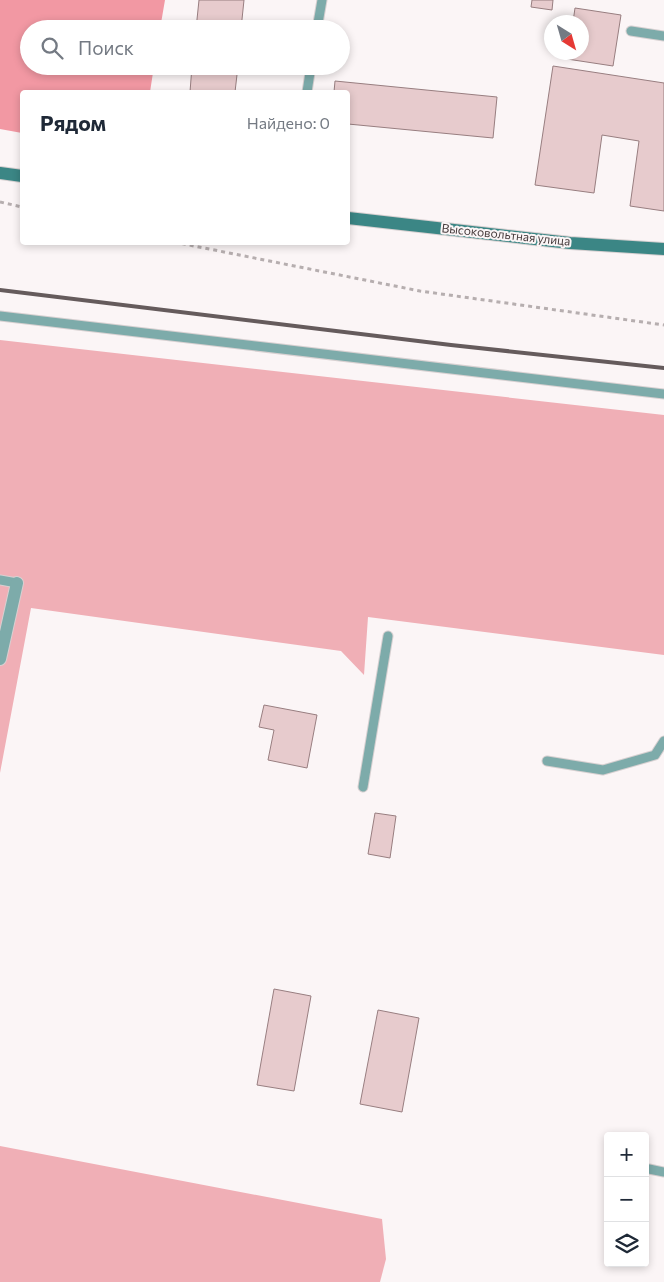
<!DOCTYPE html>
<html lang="ru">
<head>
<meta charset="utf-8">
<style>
  body { margin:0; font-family:Commissioner,sans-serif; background:#f6f6f7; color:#1f2937 }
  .controls { position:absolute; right:15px; bottom:15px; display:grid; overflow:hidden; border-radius:5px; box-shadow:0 2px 8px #0003 }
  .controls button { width:45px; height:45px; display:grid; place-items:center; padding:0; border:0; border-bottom:1px solid #e0e1e3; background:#fff; color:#1f2937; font:25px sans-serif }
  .compass { position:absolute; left:544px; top:15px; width:45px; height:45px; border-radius:50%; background:#fff; box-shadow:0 2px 8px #0003; rotate:143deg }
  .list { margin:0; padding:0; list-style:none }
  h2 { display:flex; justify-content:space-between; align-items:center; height:65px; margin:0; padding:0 20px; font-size:21px }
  h2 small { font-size:16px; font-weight:400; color:#747a83 }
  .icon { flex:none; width:28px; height:28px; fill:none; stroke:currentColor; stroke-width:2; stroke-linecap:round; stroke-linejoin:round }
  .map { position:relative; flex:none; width:664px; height:1282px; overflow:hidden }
  .search { position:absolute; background:#fff; box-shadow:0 2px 8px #0003; left:20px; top:20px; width:330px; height:55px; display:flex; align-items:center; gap:12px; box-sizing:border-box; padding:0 18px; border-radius:28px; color:#747a83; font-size:19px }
  .panel { position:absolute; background:#fff; box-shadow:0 2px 8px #0003; left:20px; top:90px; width:330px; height:155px; border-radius:5px }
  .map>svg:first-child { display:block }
</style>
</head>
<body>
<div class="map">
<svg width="664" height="1282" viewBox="0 0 664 1282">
  <rect width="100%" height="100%" fill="#fbf5f6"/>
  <g fill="#f0afb6">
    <path d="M 0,340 L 664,415 L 664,655 L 368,617 L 364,675 L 341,651 L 31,608 L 0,773 Z"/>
    <path d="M 0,1146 L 382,1219 L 386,1259 L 380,1282 L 0,1282 Z"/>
  </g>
  <path fill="#f298a3" d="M 0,0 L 165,0 L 160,29 L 29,29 L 29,66 L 154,66 L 150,92 L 22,92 L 22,133 L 0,129 Z"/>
  <g fill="#e7cbcd" stroke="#987e80">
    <path d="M 199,0 L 244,0 L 241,29 L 196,29 Z"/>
    <path d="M 532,0 L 553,0 L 552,10 L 531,7 Z"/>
    <path d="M 575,8 L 621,15 L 613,66 L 567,59 L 568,52 L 582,52 L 582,22 L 573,22 Z"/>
    <path d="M 192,66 L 238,66 L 235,92 L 190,92 Z"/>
    <path d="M 553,66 L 664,83 L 664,211 L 630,206 L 639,141 L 602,135 L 594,193 L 535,185 Z"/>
    <path d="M 335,81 L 497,97 L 493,138 L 348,124 L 348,92 L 334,92 Z"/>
    <path d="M 264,705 L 317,715 L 307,768 L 268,760 L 274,730 L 259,727 Z"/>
    <path d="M 375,813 L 396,816 L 390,858 L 368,854 Z"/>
    <path d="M 274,989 L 311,996 L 294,1091 L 257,1085 Z"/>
    <path d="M 378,1010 L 419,1018 L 402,1112 L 360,1104 Z"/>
  </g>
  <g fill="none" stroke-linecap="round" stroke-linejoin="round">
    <g stroke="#d7d0d1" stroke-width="11">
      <g id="lane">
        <path d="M 317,29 L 322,0"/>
        <path d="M 631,31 L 664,36"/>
        <path d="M 307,92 L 311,66"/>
        <path d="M 0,316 L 664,394"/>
        <path d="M 0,580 L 17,583"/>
        <path d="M 547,761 L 603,770 L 655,755 L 664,741"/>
        <path d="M 363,787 L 388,636"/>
        <path d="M 649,1169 L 664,1172"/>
      </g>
    </g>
    <g stroke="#d7d0d1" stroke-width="14">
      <path id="street" d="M 0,659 L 17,583"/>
    </g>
    <g stroke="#d7d0d1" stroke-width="14">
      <g id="secondary">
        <path d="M 0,173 L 22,176"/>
        <path d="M 348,218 L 570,243 L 664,249"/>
      </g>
    </g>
    <g stroke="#b6aeaf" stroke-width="3" stroke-dasharray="4 4" stroke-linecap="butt">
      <path d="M 0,202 L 22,207"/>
      <path d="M 174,242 L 420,291 L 664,325"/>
    </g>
    <use href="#lane" stroke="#7dabaa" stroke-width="9"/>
    <use href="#street" stroke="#7dabaa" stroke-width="12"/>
    <use href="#secondary" stroke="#3b8685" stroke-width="12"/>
    <path stroke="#655b5c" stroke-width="4" d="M 0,290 L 451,345 L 664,368"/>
  </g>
  <g text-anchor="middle" stroke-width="4" stroke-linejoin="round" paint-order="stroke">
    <g font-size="12" fill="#453a3b" stroke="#fbf5f6">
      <text transform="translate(506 235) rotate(6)" y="4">Высоковольтная улица</text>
    </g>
  </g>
</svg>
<div class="controls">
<button>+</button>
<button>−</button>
<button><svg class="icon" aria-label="layers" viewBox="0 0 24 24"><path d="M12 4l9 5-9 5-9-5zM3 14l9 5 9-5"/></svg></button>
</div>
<svg class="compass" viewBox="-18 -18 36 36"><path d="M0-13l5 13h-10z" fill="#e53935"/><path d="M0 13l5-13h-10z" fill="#747a83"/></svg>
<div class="search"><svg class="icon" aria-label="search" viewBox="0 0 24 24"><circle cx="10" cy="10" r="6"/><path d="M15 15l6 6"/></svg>Поиск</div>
<section class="panel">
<h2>Рядом<small>Найдено: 0</small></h2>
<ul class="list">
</ul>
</section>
</div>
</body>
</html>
